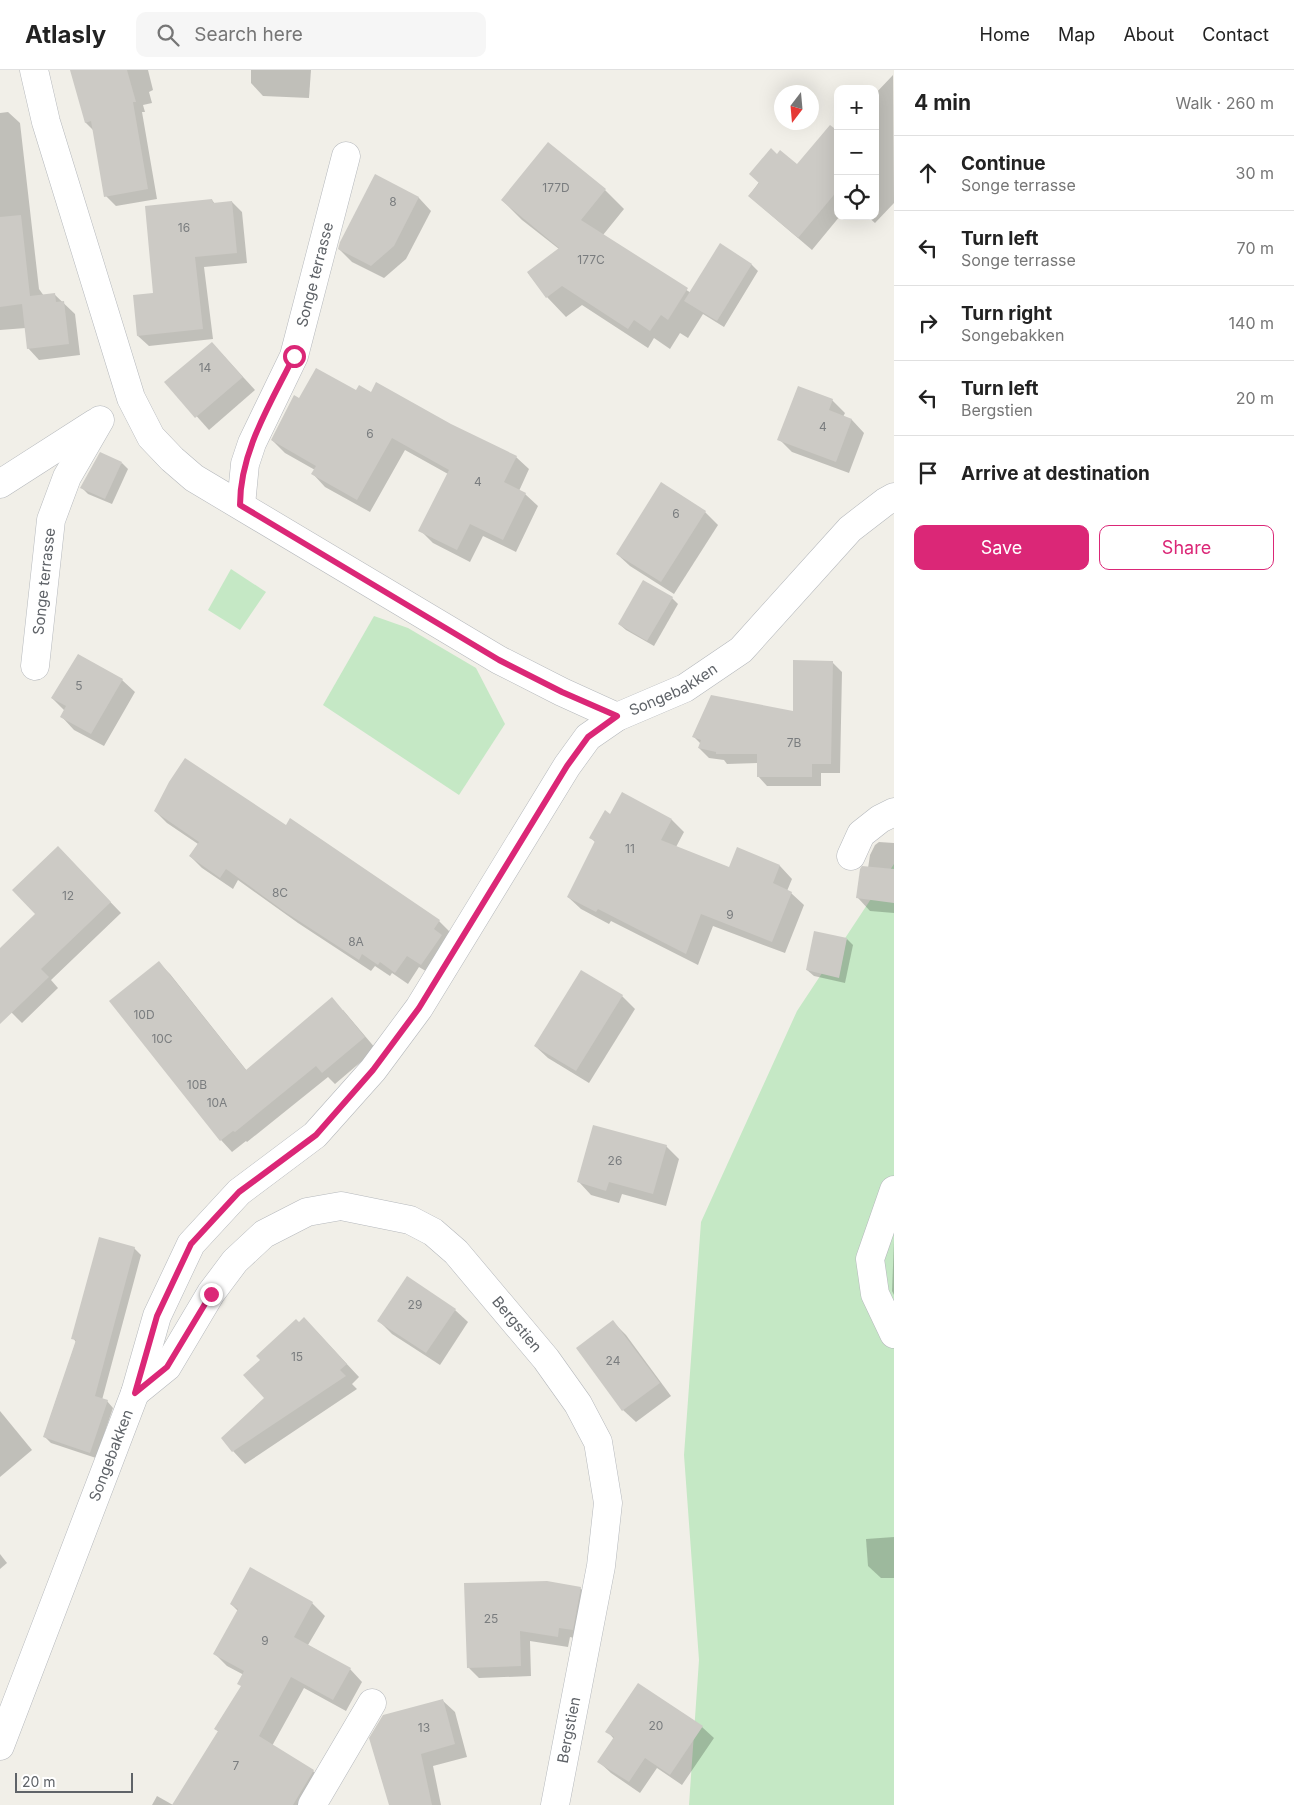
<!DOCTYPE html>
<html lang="en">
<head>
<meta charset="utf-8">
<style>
  body { margin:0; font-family:Inter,sans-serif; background:#f6f6f6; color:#222 }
  .controls { position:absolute; right:15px; top:15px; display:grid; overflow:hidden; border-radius:10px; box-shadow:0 5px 20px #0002 }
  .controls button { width:45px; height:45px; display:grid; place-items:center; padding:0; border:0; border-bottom:1px solid #e0e0e0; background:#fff; color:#222; font:25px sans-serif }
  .compass { position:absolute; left:774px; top:15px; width:45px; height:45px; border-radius:50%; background:#fff; box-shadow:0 5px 20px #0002; rotate:196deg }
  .scale { position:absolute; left:15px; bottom:12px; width:118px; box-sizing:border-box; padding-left:5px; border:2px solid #5f6368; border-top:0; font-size:14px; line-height:18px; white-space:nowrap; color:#5f6368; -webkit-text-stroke:4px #fff; paint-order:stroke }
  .stop { position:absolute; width:15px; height:15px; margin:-11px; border:4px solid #db2777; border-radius:50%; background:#fff }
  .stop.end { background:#db2777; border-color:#fff; box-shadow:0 1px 5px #0008 }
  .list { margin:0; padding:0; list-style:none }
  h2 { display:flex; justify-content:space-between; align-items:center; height:65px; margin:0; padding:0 20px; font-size:21px }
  h2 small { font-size:16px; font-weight:400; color:#767676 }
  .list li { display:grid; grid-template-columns:32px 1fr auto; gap:15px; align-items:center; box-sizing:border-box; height:75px; padding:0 20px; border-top:1px solid #e0e0e0 }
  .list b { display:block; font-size:19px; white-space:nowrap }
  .list p { margin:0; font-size:16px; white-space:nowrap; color:#767676 }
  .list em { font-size:16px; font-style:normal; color:#767676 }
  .actions { display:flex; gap:10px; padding:15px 20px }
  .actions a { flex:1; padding:11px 0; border:1px solid #db2777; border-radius:10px; text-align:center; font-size:18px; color:#db2777 }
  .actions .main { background:#db2777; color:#fff }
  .icon { flex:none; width:28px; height:28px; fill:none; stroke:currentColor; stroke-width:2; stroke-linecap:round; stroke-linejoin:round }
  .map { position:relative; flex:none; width:894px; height:1735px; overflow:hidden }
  header { display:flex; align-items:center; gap:30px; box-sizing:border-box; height:70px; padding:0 25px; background:#fff; border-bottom:1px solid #e0e0e0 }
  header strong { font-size:24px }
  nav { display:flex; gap:28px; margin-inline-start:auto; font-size:18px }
  .search { width:350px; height:45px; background:#f6f6f6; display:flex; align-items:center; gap:12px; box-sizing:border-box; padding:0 18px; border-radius:10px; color:#767676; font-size:19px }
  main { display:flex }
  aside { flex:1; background:#fff }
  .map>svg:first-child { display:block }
</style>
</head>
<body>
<header>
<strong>Atlasly</strong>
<div class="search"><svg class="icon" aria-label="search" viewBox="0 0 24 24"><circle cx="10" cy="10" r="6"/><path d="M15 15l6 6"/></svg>Search here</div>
<nav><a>Home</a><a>Map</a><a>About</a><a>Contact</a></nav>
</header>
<main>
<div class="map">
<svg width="894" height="1735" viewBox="0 0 894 1735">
  <rect width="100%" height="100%" fill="#f1efe8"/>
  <g fill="#c5e8c5">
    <path d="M 231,499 L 266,522 L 240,560 L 208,540 Z"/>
    <path d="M 374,546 L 408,558 L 476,598 L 505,654 L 459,725 L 323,635 Z"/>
    <path d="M 894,794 L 894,1735 L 689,1735 L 699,1590 L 684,1385 L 701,1152 L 797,941 Z"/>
  </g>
  <g fill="#0003">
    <path d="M 71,0 L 148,0 L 153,20 L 149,22 L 152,33 L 143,35 L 145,42 L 142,42 L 157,129 L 116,136 L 106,126 L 94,61 L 86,53 Z"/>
    <path d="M 251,0 L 311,0 L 309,28 L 263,26 L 251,13 Z"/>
    <path d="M 893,5 L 894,133 L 875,153 L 867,146 L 875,146 L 875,24 Z"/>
    <path d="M 8,42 L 20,53 L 39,219 L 44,226 L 54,224 L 75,244 L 80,285 L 39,290 L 28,278 L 26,258 L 0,260 L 0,43 Z"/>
    <path d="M 838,63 L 838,146 L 840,146 L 812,180 L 749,126 L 778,86 L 797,96 Z"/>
    <path d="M 375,106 L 419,128 L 431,141 L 406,189 L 384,208 L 352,192 L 339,179 Z"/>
    <path d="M 605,120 L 624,139 L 603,165 L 691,223 L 720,175 L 752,195 L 758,201 L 724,257 L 703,244 L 688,268 L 680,263 L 670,279 L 654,268 L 648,278 L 582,235 L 566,247 L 547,227 L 528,203 L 559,179 L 522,150 L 502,130 Z"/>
    <path d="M 212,130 L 215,134 L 232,132 L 242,142 L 247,193 L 204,197 L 213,269 L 149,276 L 138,266 L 155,224 Z"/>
    <path d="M 212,273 L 255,320 L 209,360 L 166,312 Z"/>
    <path d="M 357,322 L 371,324 L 450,355 L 516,387 L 529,399 L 519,421 L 525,424 L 538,436 L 516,482 L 483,466 L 470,492 L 433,473 L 420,460 L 448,404 L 405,380 L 370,442 L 325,417 L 313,404 L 315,400 L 285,383 L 272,370 L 300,330 Z"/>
    <path d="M 832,330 L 845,343 L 843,347 L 852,350 L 864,363 L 849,403 L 792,382 L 779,369 Z"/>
    <path d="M 122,393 L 128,399 L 112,434 L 88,424 L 81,417 Z"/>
    <path d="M 705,442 L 718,455 L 674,524 L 630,496 L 617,484 Z"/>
    <path d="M 672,528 L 678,534 L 654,576 L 626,560 L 619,554 Z"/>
    <path d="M 832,592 L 842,602 L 840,703 L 821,703 L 821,716 L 767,716 L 758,706 L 758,693 L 727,694 L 724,690 L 709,688 L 699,678 L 701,674 L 693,666 L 795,643 Z"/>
    <path d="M 122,610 L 135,622 L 104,676 L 74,660 L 62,647 L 65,641 L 52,628 Z"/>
    <path d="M 155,741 L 286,757 L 439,851 L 451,863 L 434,906 L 419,897 L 408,914 L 392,903 L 390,906 L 375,896 L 371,901 L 298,853 L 238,810 L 233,819 L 202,798 L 190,786 L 198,774 L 167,753 Z"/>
    <path d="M 610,745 L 672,750 L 684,762 L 676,777 L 730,798 L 780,796 L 792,809 L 787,821 L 791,823 L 804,835 L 785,883 L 713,856 L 698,895 L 611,851 L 609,854 L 581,839 L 568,827 L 596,773 L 591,768 Z"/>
    <path d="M 879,772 L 894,773 L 894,843 L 870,841 L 858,828 L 868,798 L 870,785 L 875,775 Z"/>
    <path d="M 68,788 L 121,843 L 51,910 L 58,918 L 22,953 L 0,931 L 0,880 L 37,844 Z"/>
    <path d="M 847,869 L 853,875 L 845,913 L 814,906 L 807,900 Z"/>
    <path d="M 159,893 L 170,904 L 247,1001 L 343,940 L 376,979 L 335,1014 L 328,1007 L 247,1072 L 246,1071 L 232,1082 L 221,1070 L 111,932 Z"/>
    <path d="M 622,926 L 635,939 L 589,1013 L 548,988 L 535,976 Z"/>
    <path d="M 666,1076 L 679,1089 L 666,1136 L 622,1124 L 619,1133 L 591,1125 L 579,1112 Z"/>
    <path d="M 894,1171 L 894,1225 L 892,1221 Z"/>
    <path d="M 134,1178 L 141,1185 L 102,1330 L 107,1331 L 113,1338 L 96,1388 L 51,1373 L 44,1366 L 76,1272 L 73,1268 Z"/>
    <path d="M 455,1240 L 468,1252 L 440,1295 L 392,1264 L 379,1251 Z"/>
    <path d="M 613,1252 L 626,1265 L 671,1326 L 636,1352 L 623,1340 Z"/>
    <path d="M 317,1262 L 359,1307 L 352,1314 L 357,1319 L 245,1394 L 233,1381 L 266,1328 Z"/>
    <path d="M 0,1341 L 32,1380 L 0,1407 Z"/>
    <path d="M 894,1467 L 894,1508 L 881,1508 L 868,1496 L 866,1469 Z"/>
    <path d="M 0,1484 L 7,1493 L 0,1499 Z"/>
    <path d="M 250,1499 L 312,1533 L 325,1546 L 308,1575 L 350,1599 L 362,1612 L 346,1641 L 304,1618 L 272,1676 L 313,1701 L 326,1714 L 313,1735 L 174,1735 L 219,1662 L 215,1659 L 242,1616 L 244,1605 L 227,1596 L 215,1584 L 238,1541 L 231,1534 Z"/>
    <path d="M 466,1515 L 580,1518 L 591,1528 L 583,1570 L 570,1567 L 568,1577 L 530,1571 L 531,1606 L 479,1608 L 469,1598 Z"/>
    <path d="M 442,1630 L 455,1642 L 467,1687 L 433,1696 L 441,1735 L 390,1735 Z"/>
    <path d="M 702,1657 L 714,1668 L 682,1715 L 657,1698 L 640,1723 L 611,1703 L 599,1692 L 614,1669 L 607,1661 Z"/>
    <path d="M 157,1726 L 173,1735 L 152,1735 Z"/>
  </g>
  <g fill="#cccac5">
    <path d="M 70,0 L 127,0 L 136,32 L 133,32 L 148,119 L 104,127 L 91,51 L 85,53 Z"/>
    <path d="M 830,55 L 838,61 L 838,120 L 798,168 L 748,126 L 759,113 L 749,104 L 771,78 L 777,84 L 780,80 L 797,94 Z"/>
    <path d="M 548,72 L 606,119 L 581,150 L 688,218 L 668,250 L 661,245 L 650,261 L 634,250 L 628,259 L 562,216 L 546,228 L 527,202 L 559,178 L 501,130 Z"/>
    <path d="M 375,104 L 419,127 L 394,176 L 371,196 L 338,179 L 340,172 Z"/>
    <path d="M 212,129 L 213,133 L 232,131 L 237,183 L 195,187 L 203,259 L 137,266 L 133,225 L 153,223 L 145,136 Z"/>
    <path d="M 21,145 L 30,226 L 55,223 L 56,232 L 64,231 L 69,274 L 27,279 L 22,234 L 0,237 L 0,147 Z"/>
    <path d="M 720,173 L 752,194 L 717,251 L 684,231 Z"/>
    <path d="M 212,272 L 243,307 L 195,348 L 164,312 Z"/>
    <path d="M 316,298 L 356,320 L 359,315 L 371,322 L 376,312 L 451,354 L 517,386 L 504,412 L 526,423 L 503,470 L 470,454 L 457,480 L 418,461 L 449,400 L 392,368 L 357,430 L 311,404 L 316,396 L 271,370 L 294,325 L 299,328 Z"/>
    <path d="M 798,316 L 833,329 L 829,340 L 852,349 L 836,392 L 777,370 Z"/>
    <path d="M 100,382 L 122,392 L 105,429 L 80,418 Z"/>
    <path d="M 661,412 L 706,441 L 661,512 L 616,484 Z"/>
    <path d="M 643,510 L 673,527 L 647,571 L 618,554 Z"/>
    <path d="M 78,584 L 123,609 L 91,664 L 60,647 L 66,636 L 51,628 Z"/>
    <path d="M 793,590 L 833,591 L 831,694 L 812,694 L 812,707 L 757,707 L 757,684 L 716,684 L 716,682 L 698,678 L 701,670 L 692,667 L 711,625 L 793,641 Z"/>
    <path d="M 185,688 L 286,755 L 290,748 L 440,850 L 434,859 L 442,865 L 421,895 L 407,886 L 395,903 L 380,892 L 378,895 L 362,884 L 359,890 L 285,842 L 226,799 L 220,808 L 189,786 L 199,772 L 154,741 L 169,712 Z"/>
    <path d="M 622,722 L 672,749 L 661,770 L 729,797 L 737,777 L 780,795 L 773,813 L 792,822 L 772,872 L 701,844 L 686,884 L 598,839 L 596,842 L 567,827 L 595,771 L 589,768 L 605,740 L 610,744 Z"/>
    <path d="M 58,776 L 111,832 L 41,899 L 49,907 L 0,954 L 0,878 L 35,844 L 12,820 Z"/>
    <path d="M 862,796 L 894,799 L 894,833 L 856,828 L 860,799 Z"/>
    <path d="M 814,861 L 847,868 L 839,908 L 806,900 Z"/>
    <path d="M 159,891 L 246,1000 L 332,927 L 365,967 L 322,1003 L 316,996 L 235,1062 L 233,1061 L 220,1071 L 109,931 Z"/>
    <path d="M 581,900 L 623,925 L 576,1001 L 534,976 Z"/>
    <path d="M 593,1055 L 667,1075 L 653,1124 L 609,1112 L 606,1121 L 577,1112 Z"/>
    <path d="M 99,1167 L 135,1177 L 95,1326 L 108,1330 L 90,1383 L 43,1367 L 76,1270 L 71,1269 Z"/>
    <path d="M 407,1206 L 456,1239 L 426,1283 L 377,1251 Z"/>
    <path d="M 304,1247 L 347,1294 L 340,1300 L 346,1306 L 232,1382 L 221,1368 L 264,1328 L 243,1305 L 260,1290 L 256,1286 L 296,1249 L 299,1252 Z"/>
    <path d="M 613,1250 L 660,1313 L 622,1341 L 576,1278 Z"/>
    <path d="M 250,1497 L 313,1532 L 294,1567 L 351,1598 L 333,1630 L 291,1607 L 259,1666 L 314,1700 L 293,1735 L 172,1735 L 218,1661 L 214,1659 L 241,1616 L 237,1614 L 244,1601 L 213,1584 L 238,1539 L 230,1534 Z"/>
    <path d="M 547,1511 L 581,1517 L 573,1560 L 559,1558 L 558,1567 L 520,1561 L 521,1596 L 467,1598 L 464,1513 Z"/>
    <path d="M 638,1613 L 703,1656 L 670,1705 L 645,1688 L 629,1712 L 597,1692 L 614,1667 L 605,1662 Z"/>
    <path d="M 443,1629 L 455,1674 L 421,1684 L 432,1735 L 389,1735 L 369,1668 L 383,1645 Z"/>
  </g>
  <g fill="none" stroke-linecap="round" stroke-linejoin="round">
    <g stroke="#b5b8bc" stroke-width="29">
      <g id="minor">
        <path d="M 34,0 L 46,52 L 131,328 L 151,367 L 172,389 L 194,408 L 499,590 L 562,622 L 617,647"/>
        <path d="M 0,414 L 95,353"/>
        <path id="s1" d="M 241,435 L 245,394 L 252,373 L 294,286 L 346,86"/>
        <path id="s2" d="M 35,596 L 51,450 L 67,407 L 100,350"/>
        <path d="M 851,786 L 861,764 L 880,749 L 894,742"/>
        <path d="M 894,1120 L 870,1189 L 875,1224 L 894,1264"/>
        <path id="s3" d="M 135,1323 L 167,1297 L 211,1223 L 235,1191 L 264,1164 L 307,1142 L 341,1136 L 410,1150 L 433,1162 L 456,1182 L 546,1289 L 578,1334 L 598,1372 L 608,1433 L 601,1496 L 555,1735"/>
        <path id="s4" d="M 0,1676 L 135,1323 L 157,1246 L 191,1174 L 239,1122 L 315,1065 L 373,1000 L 419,938 L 567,696 L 588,667 L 617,647 L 685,618 L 741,580 L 850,459 L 885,432 L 894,427"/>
        <path d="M 312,1735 L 372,1633"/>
      </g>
    </g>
    <use href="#minor" stroke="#fff" stroke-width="28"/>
  </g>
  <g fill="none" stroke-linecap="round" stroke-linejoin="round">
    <path stroke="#db2777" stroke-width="6" d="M 211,1224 L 167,1297 L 135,1323 L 157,1246 L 191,1174 L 239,1122 L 316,1065 L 373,1000 L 419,938 L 567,696 L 588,667 L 617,646 L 562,622 L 499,590 L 240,435 C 240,381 271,333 294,286"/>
  </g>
  <g text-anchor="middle" stroke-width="4" stroke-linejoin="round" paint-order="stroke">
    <g font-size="12" fill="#7a7d7f">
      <text x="556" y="122">177D</text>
      <text x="393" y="136">8</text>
      <text x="184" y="162">16</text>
      <text x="591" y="194">177C</text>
      <text x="205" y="302">14</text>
      <text x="823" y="361">4</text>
      <text x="370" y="368">6</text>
      <text x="478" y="416">4</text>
      <text x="676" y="448">6</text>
      <text x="79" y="620">5</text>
      <text x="794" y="677">7B</text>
      <text x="630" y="783">11</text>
      <text x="280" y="827">8C</text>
      <text x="68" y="830">12</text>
      <text x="730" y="849">9</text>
      <text x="356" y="876">8A</text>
      <text x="144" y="949">10D</text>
      <text x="162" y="973">10C</text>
      <text x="197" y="1019">10B</text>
      <text x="217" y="1037">10A</text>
      <text x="615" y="1095">26</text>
      <text x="415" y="1239">29</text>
      <text x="297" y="1291">15</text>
      <text x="613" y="1295">24</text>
      <text x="491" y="1553">25</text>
      <text x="265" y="1575">9</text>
      <text x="656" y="1660">20</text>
      <text x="424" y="1662">13</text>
      <text x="236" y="1700">7</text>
    </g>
    <g font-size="15" fill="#5f6368" stroke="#fff">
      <text dy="5" stroke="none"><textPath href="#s1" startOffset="244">Songe terrasse</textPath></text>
      <text dy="5" stroke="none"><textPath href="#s2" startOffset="85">Songe terrasse</textPath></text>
      <text dy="5" stroke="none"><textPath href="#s4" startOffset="1285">Songebakken</textPath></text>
      <text dy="5" stroke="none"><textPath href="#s3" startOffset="511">Bergstien</textPath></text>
      <text dy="5" stroke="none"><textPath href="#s4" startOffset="311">Songebakken</textPath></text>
      <text transform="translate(569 1660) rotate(-79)" y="5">Bergstien</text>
    </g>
  </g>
</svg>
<div class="controls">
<button>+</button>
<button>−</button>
<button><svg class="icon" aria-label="locate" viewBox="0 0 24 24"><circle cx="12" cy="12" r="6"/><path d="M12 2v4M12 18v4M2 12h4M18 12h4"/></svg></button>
</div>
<svg class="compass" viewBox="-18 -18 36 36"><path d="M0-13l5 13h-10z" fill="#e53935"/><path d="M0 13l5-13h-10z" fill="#767676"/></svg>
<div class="scale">20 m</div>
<div class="stop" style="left:294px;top:286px"></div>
<div class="stop end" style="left:211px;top:1224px"></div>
</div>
<aside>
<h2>4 min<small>Walk · 260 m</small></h2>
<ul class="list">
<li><svg class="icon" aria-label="ahead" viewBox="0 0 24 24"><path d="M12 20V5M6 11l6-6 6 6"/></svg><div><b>Continue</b><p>Songe terrasse</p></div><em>30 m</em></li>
<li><svg class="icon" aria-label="left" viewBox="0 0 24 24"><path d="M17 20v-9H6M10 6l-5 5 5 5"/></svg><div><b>Turn left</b><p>Songe terrasse</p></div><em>70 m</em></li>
<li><svg class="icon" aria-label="right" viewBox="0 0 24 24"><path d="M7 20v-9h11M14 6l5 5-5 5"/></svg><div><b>Turn right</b><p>Songebakken</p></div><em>140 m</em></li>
<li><svg class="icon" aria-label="left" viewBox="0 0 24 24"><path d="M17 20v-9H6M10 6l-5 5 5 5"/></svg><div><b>Turn left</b><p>Bergstien</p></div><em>20 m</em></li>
<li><svg class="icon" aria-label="arrive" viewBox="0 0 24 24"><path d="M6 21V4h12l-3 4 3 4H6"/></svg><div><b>Arrive at destination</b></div></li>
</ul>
<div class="actions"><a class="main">Save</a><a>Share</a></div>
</aside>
</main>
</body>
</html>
